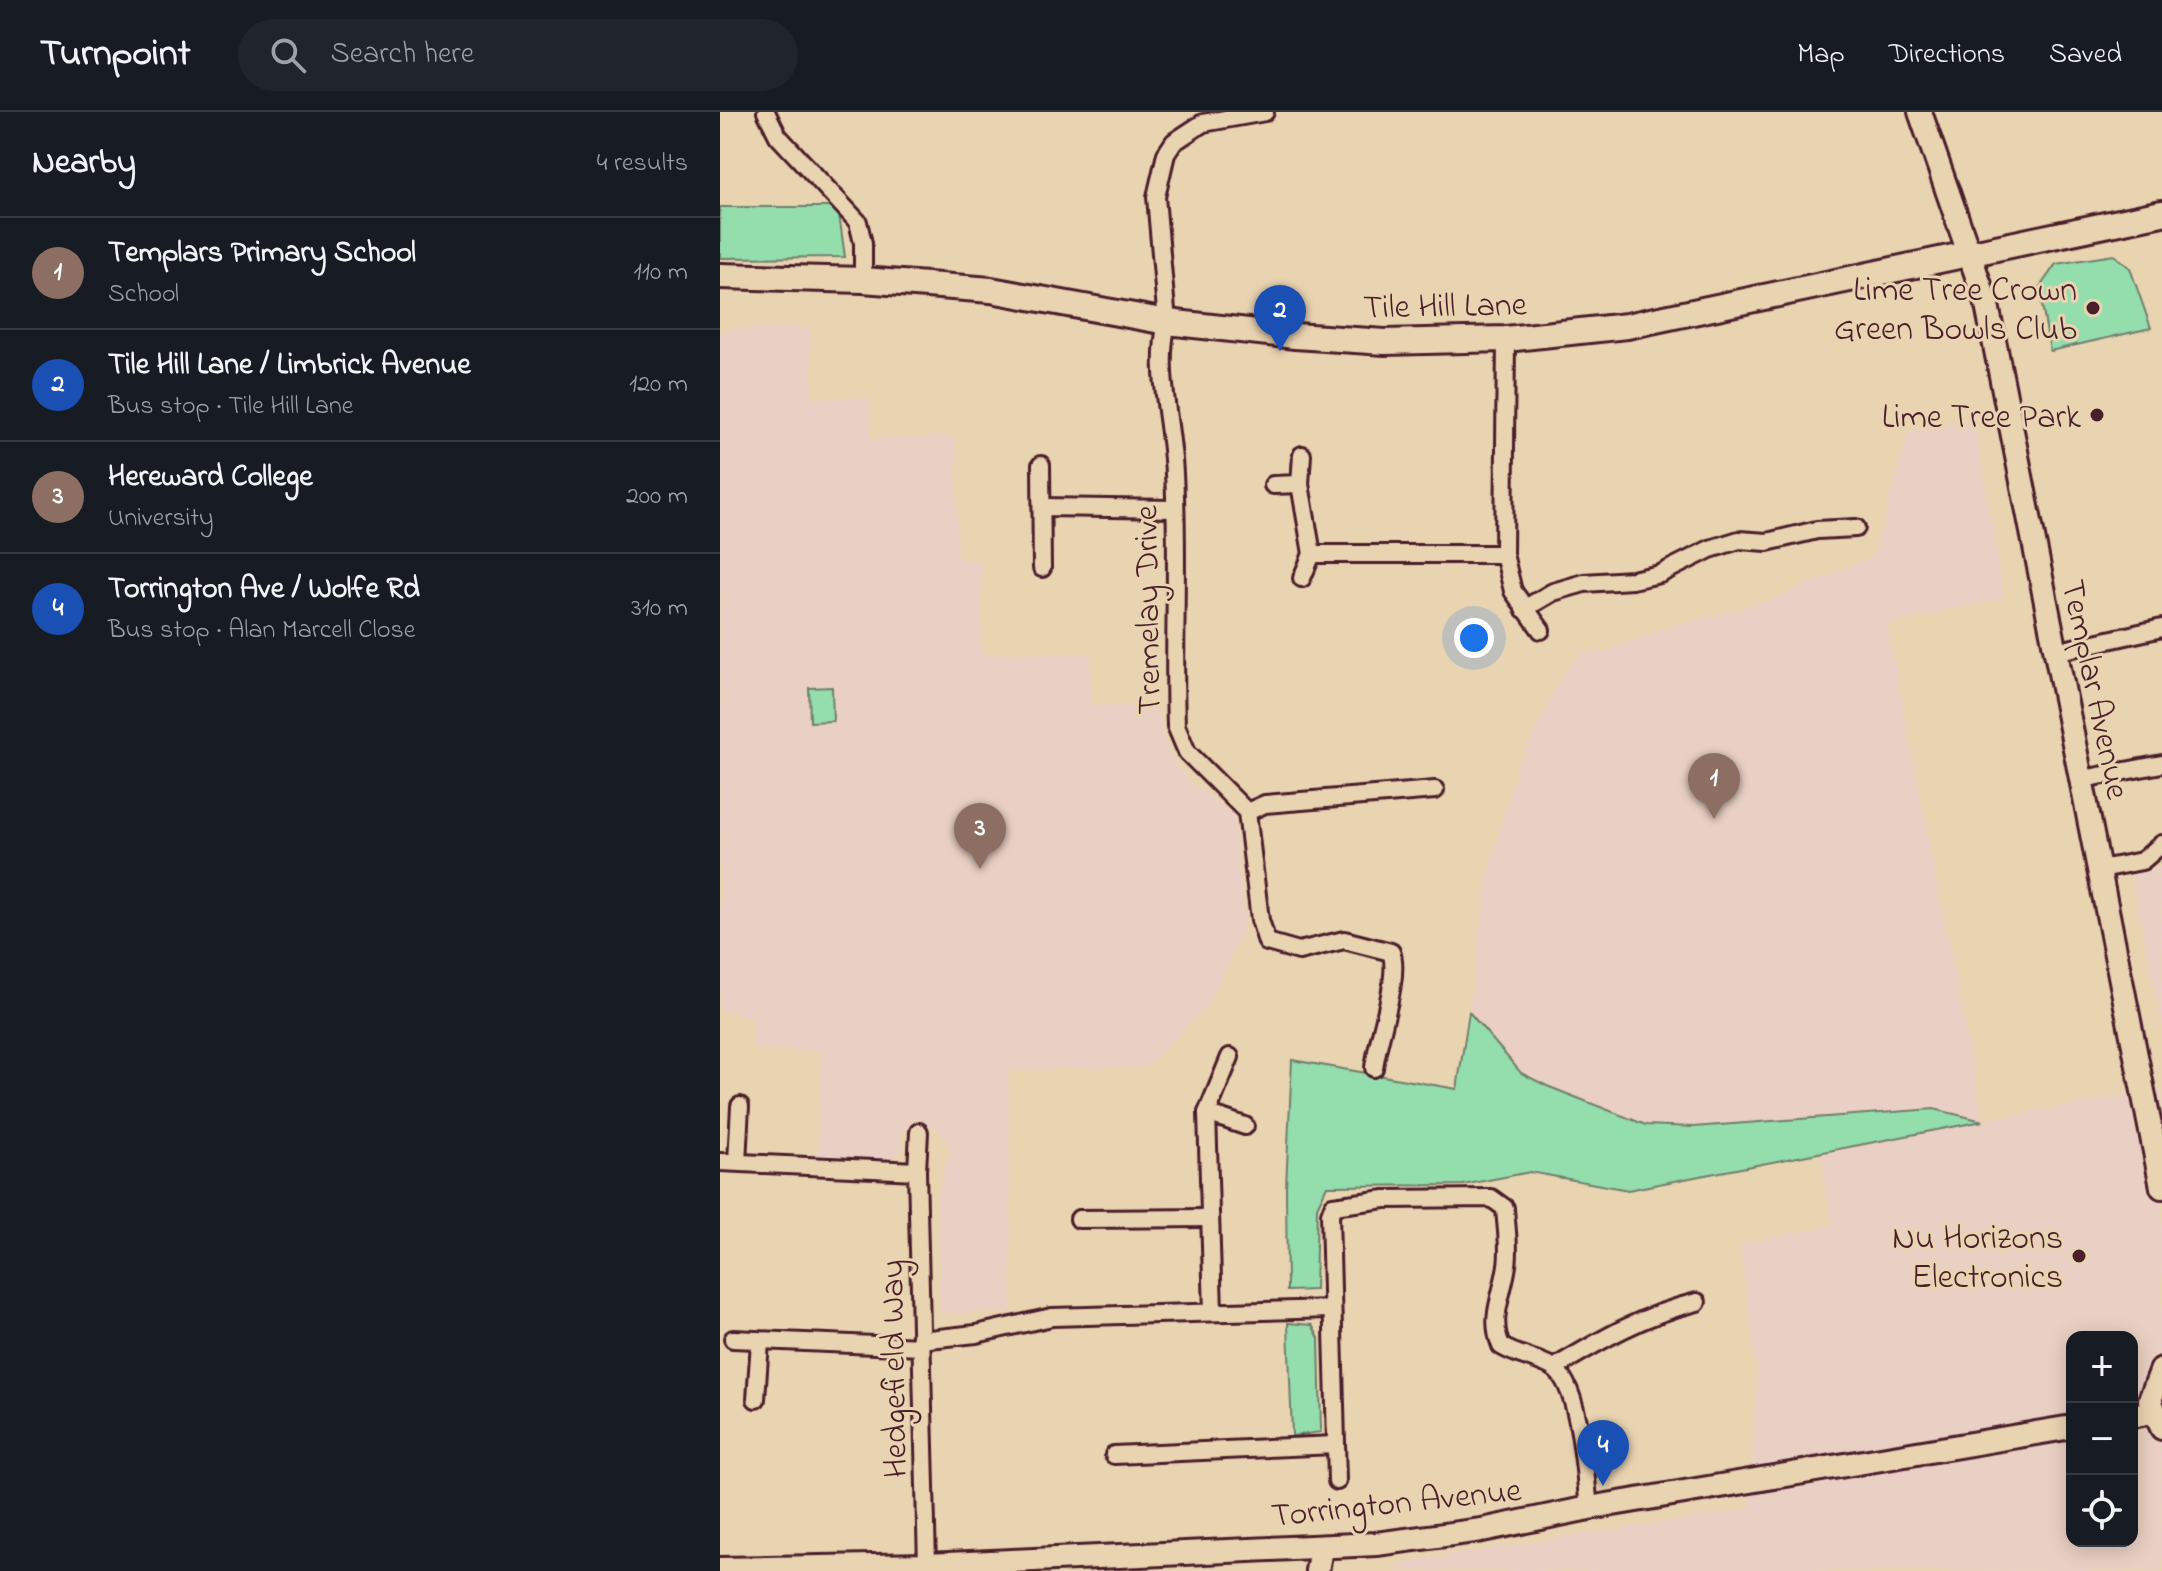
<!DOCTYPE html>
<html lang="en">
<head>
<meta charset="utf-8">
<style>
  body { margin:0; font-family:"Indie Flower",sans-serif; background:#20242c; color:#f1f3f6 }
  .controls { position:absolute; right:24px; bottom:24px; display:grid; overflow:hidden; border-radius:16px; box-shadow:0 4px 20px #0003 }
  .controls button { width:72px; height:72px; display:grid; place-items:center; padding:0; border:0; border-bottom:2px solid #363941; background:#171b24; color:#f1f3f6; font:40px sans-serif }
  .you { position:absolute; left:754px; top:526px; width:28px; height:28px; margin:-20px; border:6px solid #fff; border-radius:50%; background:#1a73e8; box-shadow:0 0 0 12px #1a73e833 }
  .badge { display:grid; place-items:center; width:52px; height:52px; border-radius:50%; background:#a6949b; color:#fff; font-size:26px; font-weight:700 }
  .pin { position:absolute; translate:-50% -66px; filter:drop-shadow(0 2px 4px #0008) }
  .pin::after { content:''; position:absolute; top:42px; width:28px; height:24px; background:inherit; clip-path:polygon(0 0,100% 0,50% 100%) }
  .list { margin:0; padding:0; list-style:none }
  h2 { display:flex; justify-content:space-between; align-items:center; height:104px; margin:0; padding:0 32px; font-size:34px }
  h2 small { font-size:26px; font-weight:400; color:#9ea1a6 }
  .list li { display:grid; grid-template-columns:52px 1fr auto; gap:24px; align-items:center; box-sizing:border-box; height:112px; padding:0 32px; border-top:2px solid #363941 }
  .list b { display:block; font-size:30px; white-space:nowrap }
  .list p { margin:0; font-size:26px; white-space:nowrap; color:#9ea1a6 }
  .list em { font-size:26px; font-style:normal; color:#9ea1a6 }
  .icon { flex:none; width:44px; height:44px; fill:none; stroke:currentColor; stroke-width:2; stroke-linecap:round; stroke-linejoin:round }
  .map { position:relative; flex:none; width:1442px; height:1459px; overflow:hidden }
  header { display:flex; align-items:center; gap:48px; box-sizing:border-box; height:112px; padding:0 40px; background:#171b24; border-bottom:2px solid #363941 }
  header strong { font-size:38px }
  nav { display:flex; gap:44px; margin-inline-start:auto; font-size:28px }
  .search { width:560px; height:72px; background:#20242c; display:flex; align-items:center; gap:20px; box-sizing:border-box; padding:0 28px; border-radius:44px; color:#9ea1a6; font-size:30px }
  main { display:flex }
  aside { flex:1; background:#171b24 }
  .map>svg:first-child { display:block }
</style>
</head>
<body>
<header>
<strong>Turnpoint</strong>
<div class="search"><svg class="icon" aria-label="search" viewBox="0 0 24 24"><circle cx="10" cy="10" r="6"/><path d="M15 15l6 6"/></svg>Search here</div>
<nav><a>Map</a><a>Directions</a><a>Saved</a></nav>
</header>
<main>
<aside>
<h2>Nearby<small>4 results</small></h2>
<ul class="list">
<li><span class="badge" style="background:#8d6e63">1</span><div><b>Templars Primary School</b><p>School</p></div><em>110 m</em></li>
<li><span class="badge" style="background:#1a4fb4">2</span><div><b>Tile Hill Lane / Limbrick Avenue</b><p>Bus stop · Tile Hill Lane</p></div><em>120 m</em></li>
<li><span class="badge" style="background:#8d6e63">3</span><div><b>Hereward College</b><p>University</p></div><em>200 m</em></li>
<li><span class="badge" style="background:#1a4fb4">4</span><div><b>Torrington Ave / Wolfe Rd</b><p>Bus stop · Alan Marcell Close</p></div><em>310 m</em></li>
</ul>
</aside>
<div class="map">
<svg width="1442" height="1459" viewBox="0 0 1442 1459">
  <rect width="100%" height="100%" fill="#e9d4b2"/>
  <filter id="ink" filterUnits="userSpaceOnUse"><feTurbulence type="fractalNoise" baseFrequency=".0125" numOctaves="2"/><feDisplacementMap in="SourceGraphic" scale="16" xChannelSelector="R" yChannelSelector="G"/><feConvolveMatrix kernelMatrix="1 2 1 2 8 2 1 2 1" color-interpolation-filters="sRGB"/></filter>
  <g filter="url(#ink)">
    <g fill="#ead0c4" fill-rule="evenodd">
      <path d="M 90,216 L 92,286 L 150,286 L 151,326 L 235,325 L 238,446 L 261,449 L 262,542 L 371,541 L 371,593 L 437,594 L 447,638 L 470,670 L 514,702 L 525,813 L 489,892 L 427,954 L 288,958 L 292,1199 L 220,1202 L 217,1083 L 230,1037 L 217,1016 L 181,1017 L 181,1040 L 170,1048 L 98,1044 L 101,939 L 34,937 L 31,904 L 0,900 L 0,217 Z"/>
      <path d="M 1254,306 L 1284,486 L 1167,512 L 1263,1008 L 1442,977 L 1442,1459 L 672,1459 L 683,1450 L 1029,1397 L 1037,1262 L 1020,1132 L 1112,1113 L 1100,1039 L 1261,1009 L 1214,997 L 973,1015 L 926,1013 L 827,974 L 801,960 L 749,900 L 769,759 L 797,655 L 844,560 L 861,541 L 887,539 L 933,520 L 1051,488 L 1154,444 L 1189,319 ZM 1352,1225 L 1412,1225 L 1412,1429 L 1352,1429 Z"/>
      <path d="M 1442,755 L 1442,916 L 1411,761 Z"/>
    </g>
    <g fill="#94ddad" stroke="#6f7e6c" stroke-width="2">
      <path d="M 0,95 L 118,95 L 125,145 L 0,146 Z"/>
      <path d="M 1394,143 L 1410,156 L 1431,216 L 1330,239 L 1319,176 L 1336,152 Z"/>
      <path d="M 112,575 L 113,609 L 90,610 L 89,576 Z"/>
      <path d="M 749,900 L 801,961 L 827,974 L 926,1013 L 973,1015 L 1214,997 L 1263,1009 L 908,1078 L 810,1060 L 743,1073 L 607,1074 L 597,1095 L 595,1178 L 567,1179 L 566,1075 L 572,948 L 737,977 Z"/>
      <path d="M 568,1211 L 592,1213 L 599,1226 L 601,1320 L 572,1324 Z"/>
    </g>
    <g fill="none" stroke-linecap="round" stroke-linejoin="round">
      <g stroke="#4a1f2b" stroke-width="22">
        <g id="minor">
          <path d="M 46,0 L 58,24 L 138,110 L 143,131 L 143,168"/>
          <path d="M 545,0 L 483,11 L 454,30 L 446,42 L 436,85 L 447,210 C 435,261 452,310 454,362 C 459,446 453,530 456,614 L 467,640 L 527,700 L 540,808 L 547,830 L 579,839 L 624,828 L 671,840 C 681,863 657,928 654,956"/>
          <path d="M 786,227 L 784,442 L 793,479 L 821,518"/>
          <path d="M 582,343 L 580,372 L 592,442 L 784,442"/>
          <path d="M 321,353 L 322,456"/>
          <path d="M 553,373 L 580,372"/>
          <path d="M 322,395 L 455,397"/>
          <path d="M 582,466 L 592,442"/>
          <path d="M 804,497 L 833,480 L 864,471 L 912,468 L 940,462 L 990,437 L 1019,428 L 1047,430 L 1097,418 L 1136,416"/>
          <path d="M 1335,540 L 1442,516"/>
          <path d="M 1363,667 L 1442,652"/>
          <path d="M 527,700 L 545,692 L 715,678"/>
          <path d="M 1381,757 L 1422,749 L 1442,732"/>
          <path d="M 487,1001 L 525,1014"/>
          <path d="M 0,1050 L 197,1059 L 207,1453"/>
          <path d="M 17,1050 L 20,994"/>
          <path d="M 197,1059 L 199,1020"/>
          <path d="M 359,1107 L 490,1106"/>
          <path d="M 493,1200 L 487,1001 L 510,945"/>
          <path d="M 13,1227 L 201,1235"/>
          <path d="M 200,1228 L 256,1222 L 332,1205 L 611,1197"/>
          <path d="M 834,1256 C 882,1227 923,1203 977,1190"/>
          <path d="M 36,1287 L 40,1230"/>
          <path d="M 394,1343 L 615,1333"/>
          <path d="M 617,1369 L 610,1102 L 613,1094 L 665,1087 L 771,1086 L 785,1096 C 786,1114 790,1136 787,1153 C 783,1183 769,1205 781,1234 C 797,1244 816,1246 832,1255 C 861,1272 865,1364 869,1396"/>
        </g>
      </g>
      <g stroke="#4a1f2b" stroke-width="28">
        <g id="tertiary">
          <path d="M 1200,0 L 1267,193 L 1442,1075"/>
          <path d="M 1442,1257 L 1430,1288 L 1442,1316"/>
          <path d="M 1412,1304 L 1432,1300"/>
          <path d="M 0,1457 L 207,1453 L 656,1432 L 762,1418 L 869,1396 L 1352,1315"/>
          <path d="M 597,1459 L 601,1436"/>
        </g>
      </g>
      <g stroke="#4a1f2b" stroke-width="30">
        <path id="secondary" d="M 0,164 L 143,168 L 271,178 L 447,210 L 575,224 L 665,230 L 786,227 L 907,214 L 1442,101"/>
      </g>
      <use href="#minor" stroke="#e9d4b2" stroke-width="16"/>
      <use href="#tertiary" stroke="#e9d4b2" stroke-width="22"/>
      <use href="#secondary" stroke="#e9d4b2" stroke-width="24"/>
    </g>
  </g>
  <g fill="#4a1f2b" stroke="#e9d4b2" stroke-width="3">
    <circle cx="1373" cy="196" r="8"/>
    <circle cx="1377" cy="303" r="8"/>
    <circle cx="1359" cy="1144" r="8"/>
  </g>
  <g text-anchor="middle" stroke-width="6" stroke-linejoin="round" paint-order="stroke">
    <g font-size="34" fill="#4a1f2b" stroke="#e9d4b2" text-anchor="end">
      <text x="1357" y="188">Lime Tree Crown<tspan x="1357" dy="39">Green Bowls Club</tspan></text>
      <text x="1361" y="315">Lime Tree Park</text>
      <text x="1343" y="1136">Nu Horizons<tspan x="1343" dy="39">Electronics</tspan></text>
    </g>
    <g font-size="34" fill="#4a1f2b" stroke="#e9d4b2">
      <text transform="translate(725 192) rotate(-1)" y="12">Tile Hill Lane</text>
      <text transform="translate(426 498) rotate(-91)" y="12">Tremelay Drive</text>
      <text transform="translate(1377 577) rotate(78)" y="12">Templar Avenue</text>
      <text transform="translate(172 1257) rotate(-91)" y="12">Hedgefield Way</text>
      <text transform="translate(676 1389) rotate(-6)" y="12">Torrington Avenue</text>
    </g>
  </g>
</svg>
<div class="controls">
<button>+</button>
<button>−</button>
<button><svg class="icon" aria-label="locate" viewBox="0 0 24 24"><circle cx="12" cy="12" r="6"/><path d="M12 2v4M12 18v4M2 12h4M18 12h4"/></svg></button>
</div>
<div class="you"></div>
<div class="pin badge" style="left:994px;top:707px;background:#8d6e63">1</div>
<div class="pin badge" style="left:560px;top:239px;background:#1a4fb4">2</div>
<div class="pin badge" style="left:260px;top:757px;background:#8d6e63">3</div>
<div class="pin badge" style="left:883px;top:1374px;background:#1a4fb4">4</div>
</div>
</main>
</body>
</html>
